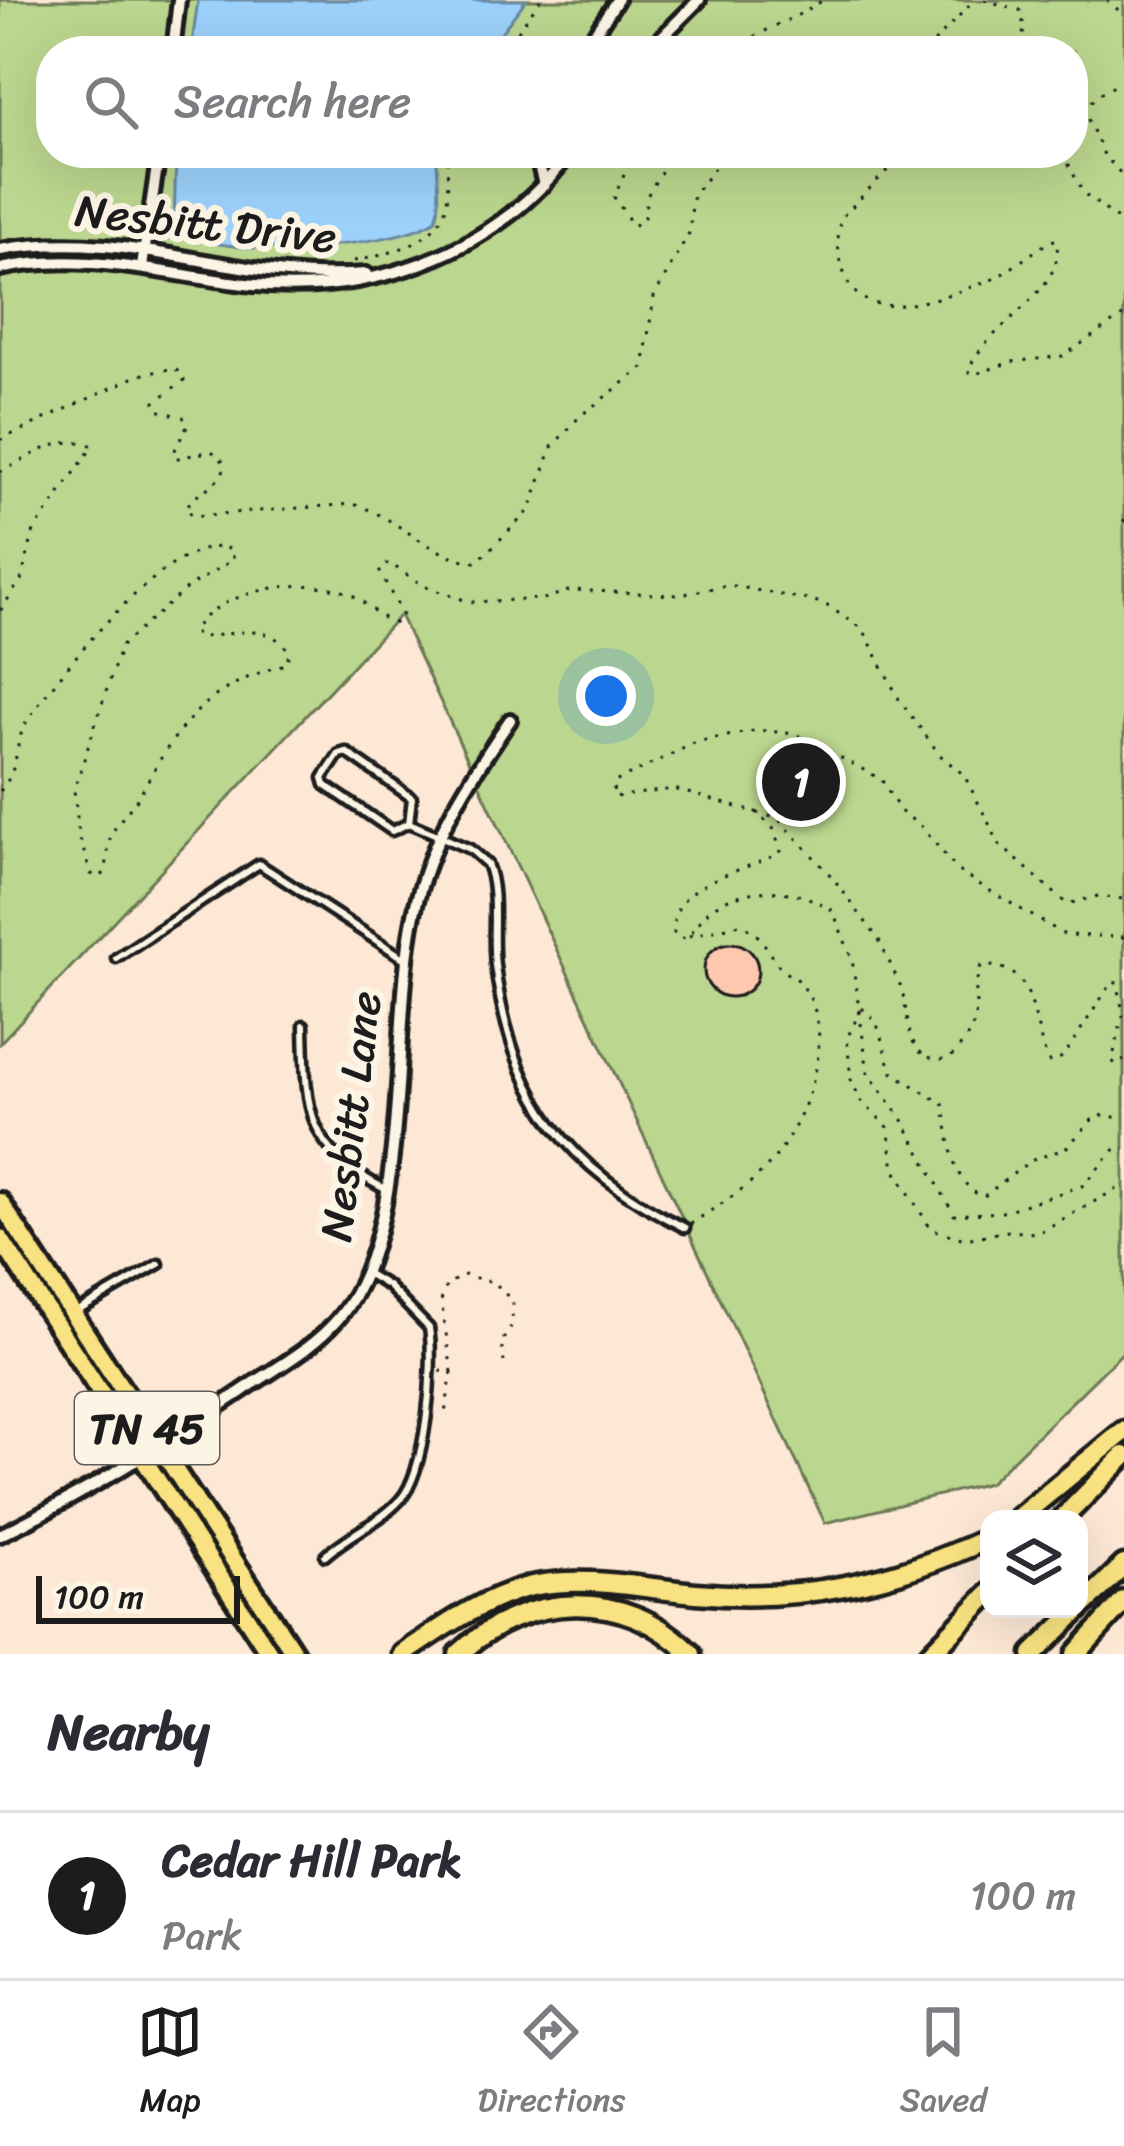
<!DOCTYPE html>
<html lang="en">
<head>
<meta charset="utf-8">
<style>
  body { margin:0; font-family:Sriracha,sans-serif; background:#f7f7f7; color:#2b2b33 }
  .controls { position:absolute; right:36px; bottom:36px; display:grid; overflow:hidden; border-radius:24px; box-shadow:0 12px 48px #0002 }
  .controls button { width:108px; height:108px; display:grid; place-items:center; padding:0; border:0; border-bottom:3px solid #e1e1e2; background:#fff; color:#2b2b33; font:60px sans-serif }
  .scale { position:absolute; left:36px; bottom:30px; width:204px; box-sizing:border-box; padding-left:12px; border:6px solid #1c1c1c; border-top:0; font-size:33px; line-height:42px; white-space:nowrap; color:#1c1c1c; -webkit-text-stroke:9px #fcf5e5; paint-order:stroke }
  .you { position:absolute; left:606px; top:696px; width:42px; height:42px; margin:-30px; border:9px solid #fff; border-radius:50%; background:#1a73e8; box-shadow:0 0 0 18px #1a73e833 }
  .badge { display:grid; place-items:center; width:78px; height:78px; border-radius:50%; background:#1c1c1c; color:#fff; font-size:39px; font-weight:700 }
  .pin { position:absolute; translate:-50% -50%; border:6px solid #fff; box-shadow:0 3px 12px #0006 }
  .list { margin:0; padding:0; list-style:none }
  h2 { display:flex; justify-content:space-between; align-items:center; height:156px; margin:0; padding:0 48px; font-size:51px }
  h2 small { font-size:39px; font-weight:400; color:#7c7c81 }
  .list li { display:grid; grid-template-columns:78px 1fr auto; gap:36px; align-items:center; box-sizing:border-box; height:168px; padding:0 48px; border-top:3px solid #e1e1e2 }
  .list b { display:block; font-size:45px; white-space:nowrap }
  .list p { margin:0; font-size:39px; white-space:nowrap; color:#7c7c81 }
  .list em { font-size:39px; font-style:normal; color:#7c7c81 }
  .icon { flex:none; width:66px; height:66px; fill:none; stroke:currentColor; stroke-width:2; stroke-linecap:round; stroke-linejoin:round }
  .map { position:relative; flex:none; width:1124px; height:1654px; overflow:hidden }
  .search { position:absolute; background:#fff; box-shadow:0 12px 48px #0002; left:36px; right:36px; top:36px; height:132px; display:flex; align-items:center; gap:30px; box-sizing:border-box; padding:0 42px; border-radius:48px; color:#7c7c81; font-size:45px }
  .sheet { height:324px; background:#fff }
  nav { display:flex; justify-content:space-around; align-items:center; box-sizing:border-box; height:168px; border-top:3px solid #e1e1e2; background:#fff; font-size:33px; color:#7c7c81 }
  nav a { display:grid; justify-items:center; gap:6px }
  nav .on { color:#1c1c1c }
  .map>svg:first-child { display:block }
</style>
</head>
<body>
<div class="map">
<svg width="1124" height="1654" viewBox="0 0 1124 1654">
  <rect width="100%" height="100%" fill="#fde8d5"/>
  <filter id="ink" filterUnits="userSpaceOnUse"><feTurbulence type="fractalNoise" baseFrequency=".00833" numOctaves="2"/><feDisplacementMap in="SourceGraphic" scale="24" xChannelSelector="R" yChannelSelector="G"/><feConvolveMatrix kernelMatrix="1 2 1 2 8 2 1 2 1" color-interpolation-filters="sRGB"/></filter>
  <g filter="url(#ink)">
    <path fill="#bbd68e" stroke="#6c7955" stroke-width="3" fill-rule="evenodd" d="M 0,0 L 1124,0 L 1124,1351 L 989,1483 L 825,1523 L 400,615 L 0,1043 ZM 51,51 L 1073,51 L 1073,153 L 51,153 Z"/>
    <g fill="#9cd1fb" stroke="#6989a2" stroke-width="3">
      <path d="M 198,0 L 526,0 L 487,51 L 191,51 Z"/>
      <path d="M 176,153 L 437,153 C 436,171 444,215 433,222 C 392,247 207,265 174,224 Z"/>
    </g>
    <circle fill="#fec8b0" stroke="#1c1c1c" stroke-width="3" cx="731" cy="970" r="27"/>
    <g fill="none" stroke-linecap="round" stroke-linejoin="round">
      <g stroke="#1c1c1c" stroke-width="15">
        <g id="lane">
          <path d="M 409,823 L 392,831 L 325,785 L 323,778 L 339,754 L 346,752 L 412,798 L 409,823 L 470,849 L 487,864 C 499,893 491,933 495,965 C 511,1097 566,1169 685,1228"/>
          <path d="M 116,958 L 259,864 L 405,959"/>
          <path d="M 304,1025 C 306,1108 304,1148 385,1189"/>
          <path d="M 76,1312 L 159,1264"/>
          <path d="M 325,1556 C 348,1535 379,1523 400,1500 C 426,1473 435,1365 429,1328 L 388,1286 L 365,1272"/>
        </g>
      </g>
      <g stroke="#1c1c1c" stroke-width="20">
        <g id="street">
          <path d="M 173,51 L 179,0"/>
          <path d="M 583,51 L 617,0"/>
          <path d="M 648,51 L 699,0"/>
          <path d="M 536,153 L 544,185"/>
          <path d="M 0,250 C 130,226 238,285 366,274"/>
          <path d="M 142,267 L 159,153"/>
          <path d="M 0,269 C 78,251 159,273 237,283 C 362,300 493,257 570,153"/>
          <path d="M 0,1535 C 85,1494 165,1443 242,1391 C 274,1369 311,1350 337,1320 C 413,1233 390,1027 414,914 C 429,840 468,781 510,720"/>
        </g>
      </g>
      <g stroke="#1c1c1c" stroke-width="26">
        <g id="primary">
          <path d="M 0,1202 L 295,1654"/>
          <path d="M 0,1238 L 270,1654"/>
        </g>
      </g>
      <g stroke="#1c1c1c" stroke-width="27">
        <g id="highway">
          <path d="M 1017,1519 L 1124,1431"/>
          <path d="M 1062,1519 L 1124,1456"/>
          <path d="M 1079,1609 L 1124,1565"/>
          <path d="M 403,1654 C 443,1627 484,1597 532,1586 C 586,1575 641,1588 696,1593 C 800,1603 895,1582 989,1538"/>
          <path d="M 459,1654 C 525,1591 626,1587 691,1654"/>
          <path d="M 930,1654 L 989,1594"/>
          <path d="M 1033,1654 L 1079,1609"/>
          <path d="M 1076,1654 L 1124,1601"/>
        </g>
      </g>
      <g stroke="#1c1c1c" stroke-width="3" stroke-dasharray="3 9" stroke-linecap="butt">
        <path d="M 984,0 L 1020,10 L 1025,30 L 1013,51"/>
        <path d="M 1107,0 L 1124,15"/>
        <path d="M 504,51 L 540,0"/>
        <path d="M 735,51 C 761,28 794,21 823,0"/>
        <path d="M 926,51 L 974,0"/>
        <path d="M 1124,81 L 1099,94 L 1084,110 L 1104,155 L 1124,177"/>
        <path d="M 634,153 L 614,197 L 633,226 L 644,217 L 647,196 L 672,153"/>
        <path d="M 904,153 L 841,218 C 836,236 838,255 844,273 C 863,332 945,295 986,282 C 1009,274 1045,240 1056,240 C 1069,291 986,324 968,371 L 973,375 L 1011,362 L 1063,356 L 1124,315"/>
        <path d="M 1063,153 L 1083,193 L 1124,224"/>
        <path d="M 158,229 L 173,243"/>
        <path d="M 354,261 C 387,255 441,242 447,202 C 449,186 446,169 448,153"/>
        <path d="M 0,440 L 139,375 L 175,368 L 184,380 L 155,402 L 157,410 L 183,417 L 188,424 L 173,454 L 178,458 L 212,451 L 225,463 C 224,485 196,490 186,508 L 193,516 L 353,504 C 399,517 427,557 477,562 L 530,510 L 552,447 L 580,416 L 643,368 L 654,297 L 689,233 L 693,196 L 726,153"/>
        <path d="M 0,472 C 26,460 63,431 93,446 L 34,531 L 21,580 L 0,611"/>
        <path d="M 1124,519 L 1124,528"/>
        <path d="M 0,791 C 21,767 13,745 26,723 C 54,679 174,525 233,550 L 233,560 L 188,587 L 121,646 L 74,790 L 79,836 L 91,874 L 102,876 C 111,862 105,846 113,832 C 119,819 132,808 140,794 C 180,723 203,689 285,664 L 290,653 C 268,618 230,637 198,637 L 193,631 C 217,590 306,575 348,593 C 366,601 376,617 395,623 L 402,614 L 379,570 L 389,563 L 424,586 L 470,602 L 544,599 L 571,590 L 678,595 L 729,585 L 823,603 L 863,629 L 900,701 L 940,755 L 964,775 L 1000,845 L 1067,904 L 1098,896 L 1124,899"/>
        <path d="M 755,811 L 773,828 L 781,851 C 750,873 668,878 674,933 L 681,939 C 696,933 700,915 715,906 C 749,885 801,887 833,911 L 852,959 L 868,1073 L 903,1120 L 954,1215 L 1002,1212 L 1082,1186 L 1117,1147 L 1124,1149"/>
        <path d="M 689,936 L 740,924 C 769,938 764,952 783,970 C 787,975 794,976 798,980 C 844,1032 805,1126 766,1168 C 744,1191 717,1206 691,1224"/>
        <path d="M 1124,937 L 1065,935 L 1002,898 L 958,871 L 921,826 L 900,811 L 881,779 L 796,734 L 758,730 L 696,742 L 613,783 L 614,797 L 674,789 L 779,819 L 833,878 L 879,940 L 902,989 L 911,1039 L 924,1057 L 948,1060 C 993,1015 966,1006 981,966 C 1040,962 1030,1026 1049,1062 L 1063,1057 L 1112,982 L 1118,983 L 1123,1015 L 1112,1061 L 1117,1065 L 1124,1060"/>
        <path d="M 862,1008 L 876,1021 L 892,1072 L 943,1104 C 951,1137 948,1181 983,1197 L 1030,1161 L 1066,1148 L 1092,1120 L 1104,1115 L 1124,1119"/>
        <path d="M 861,1010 L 847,1038 L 851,1080 L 861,1101 L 888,1127 L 894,1169 L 931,1229 L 965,1239 L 1008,1231 L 1038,1233 L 1124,1185"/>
        <path d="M 440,1371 L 452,1372 L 444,1419"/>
        <path d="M 452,1372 L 441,1301 L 447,1284 L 465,1275 L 495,1283 L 513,1302 L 512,1325 L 501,1343 L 504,1362"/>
      </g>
      <use href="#lane" stroke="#fcf5e5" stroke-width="6"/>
      <use href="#street" stroke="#fcf5e5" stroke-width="10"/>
      <use href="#primary" stroke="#f8e281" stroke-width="16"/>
      <use href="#highway" stroke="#f8e281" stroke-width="18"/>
    </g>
  </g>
  <g text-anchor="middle" stroke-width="12" stroke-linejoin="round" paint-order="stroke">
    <rect fill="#fcf5e5" stroke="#5f5d58" stroke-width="3" x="75" y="1392" width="144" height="72" rx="9"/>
    <g font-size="42" font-weight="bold" fill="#1c1c1c">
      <text x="147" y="1443">TN 45</text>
    </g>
    <g font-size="45" fill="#1c1c1c" stroke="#fcf5e5">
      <text transform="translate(206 223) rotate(6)" y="16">Nesbitt Drive</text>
      <text transform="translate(350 1116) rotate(-83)" y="16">Nesbitt Lane</text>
    </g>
  </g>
</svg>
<div class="controls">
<button><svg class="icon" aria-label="layers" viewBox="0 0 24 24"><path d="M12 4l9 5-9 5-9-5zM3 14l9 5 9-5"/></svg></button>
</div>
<div class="scale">100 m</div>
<div class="you"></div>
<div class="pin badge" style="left:801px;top:782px">1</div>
<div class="search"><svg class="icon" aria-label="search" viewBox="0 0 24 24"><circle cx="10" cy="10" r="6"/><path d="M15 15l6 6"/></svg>Search here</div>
</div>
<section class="sheet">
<h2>Nearby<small></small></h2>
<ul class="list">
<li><span class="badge">1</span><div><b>Cedar Hill Park</b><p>Park</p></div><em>100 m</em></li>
</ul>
</section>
<nav>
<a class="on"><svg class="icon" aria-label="map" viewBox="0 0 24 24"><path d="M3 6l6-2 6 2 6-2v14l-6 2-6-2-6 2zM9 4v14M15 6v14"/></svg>Map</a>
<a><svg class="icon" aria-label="directions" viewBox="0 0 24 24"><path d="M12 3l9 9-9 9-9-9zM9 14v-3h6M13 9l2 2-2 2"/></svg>Directions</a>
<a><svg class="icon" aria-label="saved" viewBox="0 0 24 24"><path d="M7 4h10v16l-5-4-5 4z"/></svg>Saved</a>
</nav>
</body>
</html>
